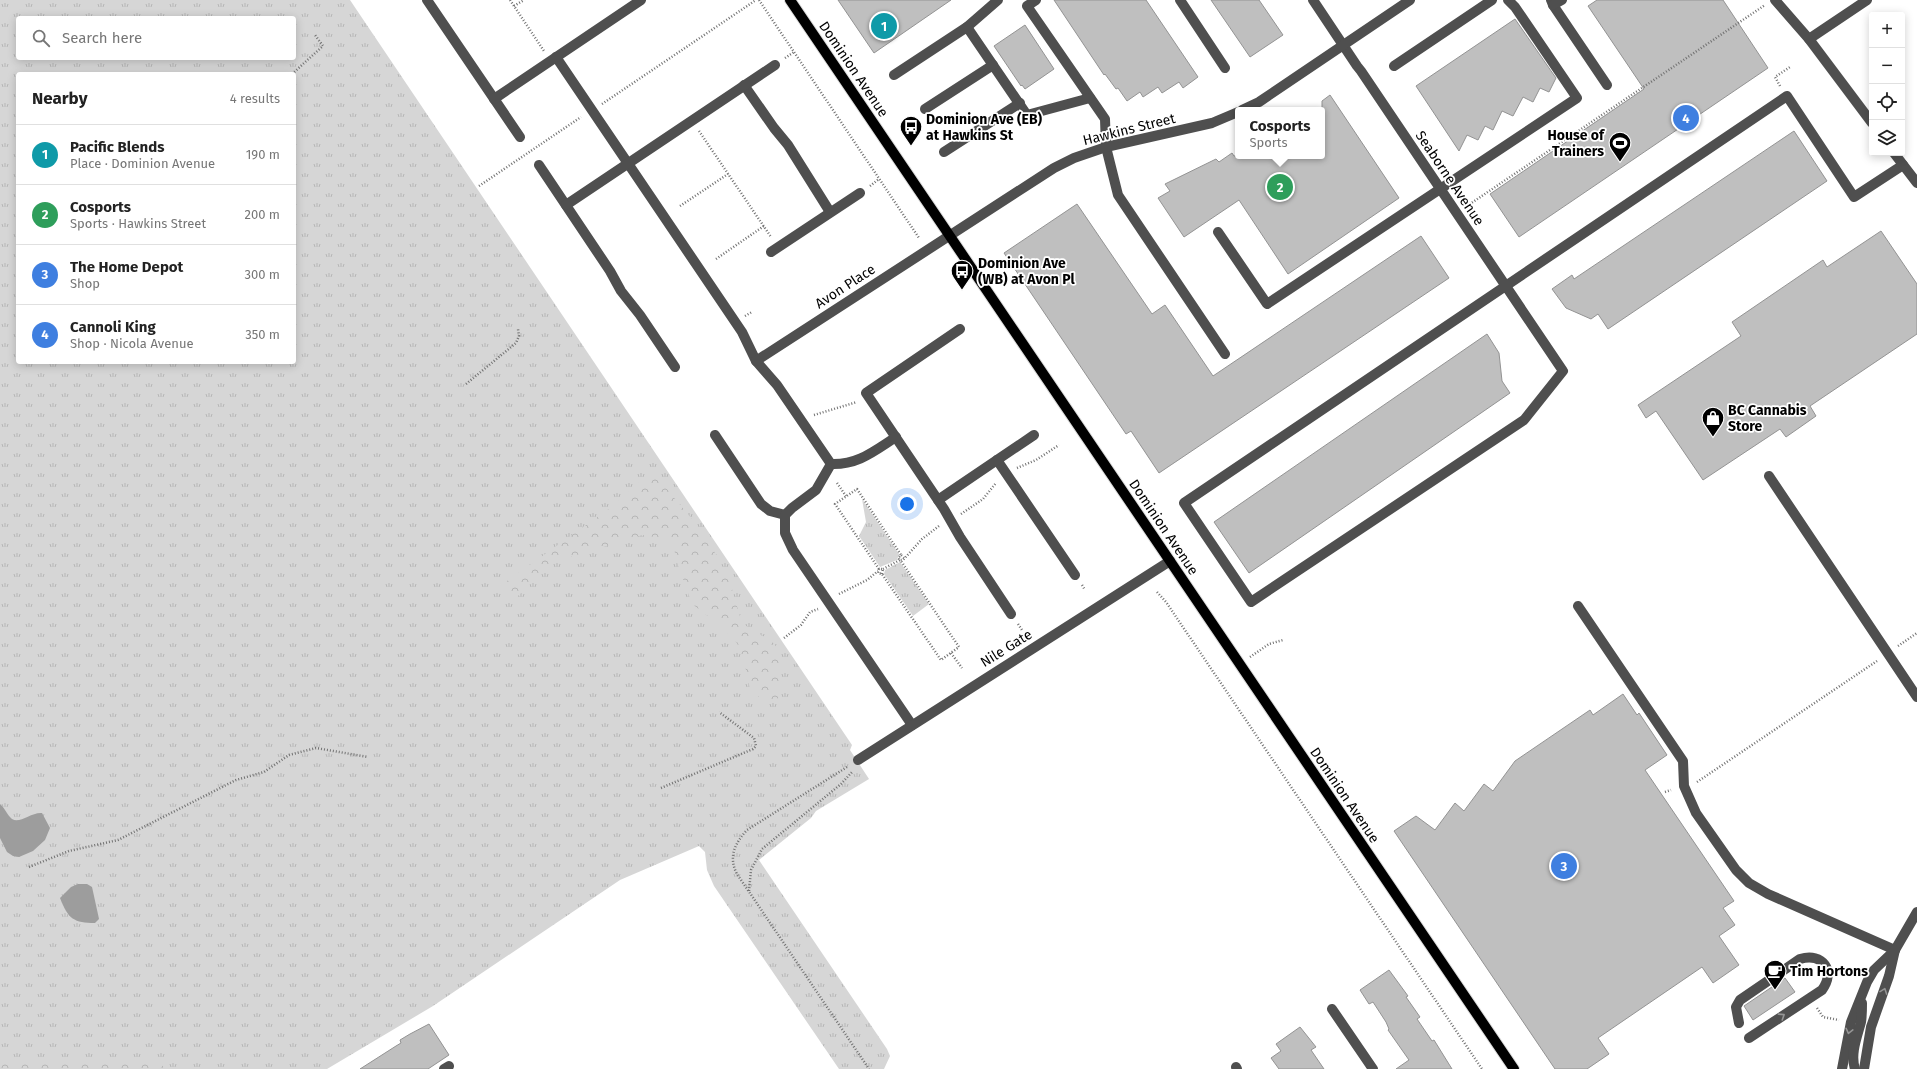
<!DOCTYPE html>
<html lang="en">
<head>
<meta charset="utf-8">
<style>
  body { margin:0; font-family:"Fira Sans",sans-serif; background:#f6f6f6; color:#222 }
  .controls { position:absolute; right:12px; top:12px; display:grid; overflow:hidden; border-radius:4px; box-shadow:0 2px 10px #0003 }
  .controls button { width:36px; height:36px; display:grid; place-items:center; padding:0; border:0; border-bottom:1px solid #e0e0e0; background:#fff; color:#222; font:20px sans-serif }
  .you { position:absolute; left:907px; top:504px; width:14px; height:14px; margin:-10px; border:3px solid #fff; border-radius:50%; background:#1a73e8; box-shadow:0 0 0 6px #1a73e833 }
  .badge { display:grid; place-items:center; width:26px; height:26px; border-radius:50%; background:#000; color:#fff; font-size:13px; font-weight:700 }
  .pin { position:absolute; translate:-50% -50%; border:2px solid #fff; box-shadow:0 1px 4px #0006 }
  .popup { position:absolute; left:1235px; top:107px; width:90px; height:52px; box-sizing:border-box; display:grid; place-content:center; border-radius:4px; background:#fff; filter:drop-shadow(0 1px 3px #0005); font-size:13px; white-space:nowrap; color:#767676 }
  .popup b { font-size:15px; color:#222 }
  .popup::after { content:''; position:absolute; left:50%; top:100%; margin-left:-8px; border:8px solid transparent; border-top-color:#fff }
  .list { margin:0; padding:0; list-style:none }
  h2 { display:flex; justify-content:space-between; align-items:center; height:52px; margin:0; padding:0 16px; font-size:17px }
  h2 small { font-size:13px; font-weight:400; color:#767676 }
  .list li { display:grid; grid-template-columns:26px 1fr auto; gap:12px; align-items:center; box-sizing:border-box; height:60px; padding:0 16px; border-top:1px solid #e0e0e0 }
  .list b { display:block; font-size:15px; white-space:nowrap }
  .list p { margin:0; font-size:13px; white-space:nowrap; color:#767676 }
  .list em { font-size:13px; font-style:normal; color:#767676 }
  .icon { flex:none; width:22px; height:22px; fill:none; stroke:currentColor; stroke-width:2; stroke-linecap:round; stroke-linejoin:round }
  .map { position:relative; flex:none; width:1917px; height:1069px; overflow:hidden }
  .search { position:absolute; background:#fff; box-shadow:0 2px 10px #0003; left:16px; top:16px; width:280px; height:44px; display:flex; align-items:center; gap:10px; box-sizing:border-box; padding:0 14px; border-radius:4px; color:#767676; font-size:15px }
  .panel { position:absolute; background:#fff; box-shadow:0 2px 10px #0003; left:16px; top:72px; width:280px; height:292px; border-radius:4px }
  .map>svg:first-child { display:block }
</style>
</head>
<body>
<div class="map">
<svg width="1917" height="1069" viewBox="0 0 1917 1069">
  <defs>
    <pattern id="grass-tufts" width="24" height="20" patternUnits="userSpaceOnUse"><rect width="24" height="20" fill="#d6d6d6"/><path d="M3 7l-1-3M5 7V3M7 7l1-3M15 17l-1-3M17 17v-4M19 17l1-3" fill="none" stroke="#b6b6b6"/></pattern>
    <pattern id="forest-crowns" width="20" height="18" patternUnits="userSpaceOnUse"><rect width="20" height="18" fill="#d6d6d6"/><path d="M2 6a3 3 0 1 1 6 0M12 15a3 3 0 1 1 6 0" fill="none" stroke="#b6b6b6"/></pattern>
  </defs>
  <rect width="100%" height="100%" fill="#fff"/>
  <g fill="url(#grass-tufts)" fill-rule="evenodd">
    <path d="M 0,0 L 350,0 L 852,745 L 850,750 L 869,779 L 816,811 L 811,818 L 759,860 L 887,1049 L 890,1056 L 884,1069 L 839,1069 L 714,886 L 707,870 L 705,852 L 699,846 L 620,880 L 433,1006 L 327,1069 L 0,1069 ZM 18,18 L 294,18 L 294,58 L 18,58 ZM 18,74 L 294,74 L 294,362 L 18,362 Z"/>
    <path d="M 862,499 L 899,554 L 897,560 L 880,567 L 859,536 L 866,522 Z"/>
    <path d="M 900,562 L 929,604 L 913,616 L 884,574 L 885,570 Z"/>
  </g>
  <g fill="url(#forest-crowns)">
    <path d="M 652,471 L 706,536 L 729,579 L 741,620 L 750,630 L 770,639 L 779,650 L 781,697 L 766,703 L 750,689 L 746,670 L 737,643 L 721,626 L 692,604 L 677,562 L 672,540 L 642,535 L 551,563 L 518,596 L 500,586 L 613,506 Z"/>
    <path d="M 154,1060 L 167,1069 L 0,1069 L 0,1061 Z"/>
  </g>
  <g fill="#9d9d9d">
    <path d="M 0,804 C 5,808 7,815 12,819 C 20,824 31,812 42,813 L 50,828 L 45,840 L 33,851 L 19,857 L 13,856 L 7,852 L 0,838 Z"/>
    <path d="M 78,884 L 87,884 L 92,887 L 99,919 L 95,923 C 74,923 68,919 60,898 L 71,887 Z"/>
  </g>
  <g fill="#bfbfbf" stroke="#939393">
    <path d="M 838,0 L 951,0 L 874,53 Z"/>
    <path d="M 1054,0 L 1146,0 L 1198,77 L 1183,88 L 1179,82 L 1162,93 L 1158,87 L 1143,97 L 1140,92 L 1127,101 L 1118,88 L 1116,89 L 1105,74 L 1104,75 Z"/>
    <path d="M 1211,0 L 1259,0 L 1283,35 L 1250,57 Z"/>
    <path d="M 1597,0 L 1723,0 L 1768,68 L 1519,237 L 1490,194 L 1644,89 L 1588,6 Z"/>
    <path d="M 1515,19 L 1556,78 L 1549,92 L 1540,88 L 1533,102 L 1523,97 L 1513,116 L 1502,111 L 1493,130 L 1485,126 L 1478,140 L 1467,135 L 1459,151 L 1416,86 Z"/>
    <path d="M 1025,25 L 1054,69 L 1025,89 L 1022,85 L 1021,86 L 994,46 Z"/>
    <path d="M 1330,95 L 1399,198 L 1288,274 L 1239,200 L 1184,237 L 1158,198 L 1170,191 L 1165,184 L 1216,159 L 1219,162 L 1232,153 L 1234,156 L 1322,156 L 1322,101 Z"/>
    <path d="M 1794,131 L 1827,181 L 1608,329 L 1598,314 L 1591,319 L 1566,308 L 1552,289 L 1572,275 L 1574,279 Z"/>
    <path d="M 1077,204 L 1152,314 L 1165,305 L 1213,376 L 1421,236 L 1449,278 L 1159,473 L 1131,431 L 1126,434 L 1004,253 Z"/>
    <path d="M 1881,231 L 1917,284 L 1917,334 L 1810,406 L 1816,416 L 1786,437 L 1780,429 L 1703,480 L 1656,411 L 1646,418 L 1638,405 L 1741,336 L 1732,322 L 1823,260 L 1827,267 Z"/>
    <path d="M 1487,334 L 1499,353 L 1502,381 L 1510,393 L 1249,573 L 1214,522 Z"/>
    <path d="M 1623,694 L 1637,715 L 1639,713 L 1667,755 L 1645,770 L 1734,901 L 1723,908 L 1735,925 L 1719,936 L 1739,965 L 1713,983 L 1702,967 L 1598,1038 L 1609,1054 L 1587,1069 L 1555,1069 L 1394,831 L 1416,816 L 1435,830 L 1455,803 L 1464,811 L 1484,784 L 1493,791 L 1515,761 L 1590,710 L 1593,715 Z"/>
    <path d="M 1389,970 L 1408,996 L 1406,997 L 1420,1017 L 1417,1019 L 1432,1041 L 1434,1040 L 1452,1069 L 1396,1069 L 1409,1060 L 1388,1030 L 1389,1029 L 1386,1022 L 1373,1002 L 1369,1004 L 1360,990 Z"/>
    <path d="M 1785,978 L 1795,992 L 1753,1020 L 1744,1006 Z"/>
    <path d="M 429,1024 L 449,1055 L 428,1069 L 360,1069 L 396,1046 L 401,1043 L 400,1040 L 410,1034 Z"/>
    <path d="M 1300,1027 L 1316,1047 L 1311,1050 L 1324,1069 L 1279,1069 L 1271,1058 L 1281,1051 L 1276,1044 Z"/>
  </g>
  <g fill="none" stroke-linecap="round" stroke-linejoin="round">
    <g stroke="#dbdbdb" stroke-width="12">
      <path id="major" d="M 790,0 L 1514,1069"/>
    </g>
    <g stroke="#717171" stroke-width="2.5" stroke-dasharray="1 2" stroke-linecap="butt">
      <path d="M 510,0 L 544,51"/>
      <path d="M 759,0 L 919,238"/>
      <path d="M 514,6 L 524,0"/>
      <path d="M 785,58 L 794,52"/>
      <path d="M 292,74 L 323,46 L 315,35"/>
      <path d="M 1780,86 L 1775,77 L 1790,67"/>
      <path d="M 602,104 L 756,0"/>
      <path d="M 699,131 L 771,237"/>
      <path d="M 479,186 L 581,117"/>
      <path d="M 870,186 L 879,179"/>
      <path d="M 680,206 L 728,174"/>
      <path d="M 1467,206 L 1765,5"/>
      <path d="M 716,259 L 764,226"/>
      <path d="M 745,316 L 752,312"/>
      <path d="M 466,384 L 516,343 L 519,336 L 518,329"/>
      <path d="M 814,415 L 857,402"/>
      <path d="M 1017,468 L 1036,460 L 1059,445"/>
      <path d="M 837,483 L 846,496"/>
      <path d="M 961,514 L 983,499 L 996,483"/>
      <path d="M 904,558 L 901,555 L 898,558 L 900,560 L 903,560 L 922,539 L 939,526"/>
      <path d="M 879,569 L 835,504 L 857,489 L 901,555"/>
      <path d="M 883,569 L 900,560"/>
      <path d="M 882,574 L 883,569 L 879,569 L 878,573 L 882,574 L 941,660 L 959,647 L 901,561"/>
      <path d="M 1082,585 L 1085,590"/>
      <path d="M 1157,592 L 1166,602 L 1482,1069"/>
      <path d="M 839,594 L 867,580 L 878,571"/>
      <path d="M 1018,624 L 1022,630"/>
      <path d="M 784,638 L 801,625 L 810,612 L 818,609"/>
      <path d="M 1898,646 L 1917,633"/>
      <path d="M 951,653 L 962,668"/>
      <path d="M 1250,657 L 1269,644 L 1283,640"/>
      <path d="M 847,767 L 747,830 C 735,843 728,857 737,874 L 869,1069"/>
      <path d="M 1697,782 L 1877,661"/>
      <path d="M 661,788 L 753,749 L 756,746 L 754,738 L 719,712"/>
      <path d="M 1665,792 L 1671,790"/>
      <path d="M 29,867 L 69,851 L 118,840 L 236,780 L 264,772 L 289,755 L 316,748 L 368,757"/>
      <path d="M 749,891 L 751,870 L 762,849 L 841,784 L 853,771"/>
      <path d="M 1817,1008 L 1823,1017 L 1839,1020"/>
    </g>
    <g stroke="#4f4f4f" stroke-width="10">
      <path d="M 427,0 L 520,137"/>
      <path d="M 1036,0 L 1027,6 L 1105,119 L 1106,147 L 1118,195 L 1225,354"/>
      <path d="M 1180,0 L 1225,68"/>
      <path d="M 1313,0 L 1357,66 L 1361,71 C 1429,171 1496,271 1563,371 L 1524,420 L 1251,602 L 1184,503 L 1787,96 L 1854,197 L 1903,165"/>
      <path d="M 1551,0 L 1553,5 L 1607,85"/>
      <path d="M 1775,0 L 1809,39 L 1872,123"/>
      <path d="M 1553,5 L 1562,0"/>
      <path d="M 967,27 L 998,0"/>
      <path d="M 1809,39 L 1867,0"/>
      <path d="M 556,57 L 742,332 L 756,361 L 777,385 L 831,464"/>
      <path d="M 1394,66 L 1492,0"/>
      <path d="M 894,75 L 967,27 L 1027,115 L 1090,98"/>
      <path d="M 744,85 L 774,128 L 788,145 L 830,212"/>
      <path d="M 494,99 L 641,0"/>
      <path d="M 925,109 L 993,65"/>
      <path d="M 1242,110 L 1259,102 L 1410,0"/>
      <path d="M 944,152 L 1020,103"/>
      <path d="M 1894,153 L 1917,183"/>
      <path d="M 539,165 L 610,271 L 621,291 L 640,315 L 675,367"/>
      <path d="M 566,205 L 775,65"/>
      <path d="M 1218,232 L 1267,304 L 1577,98 L 1515,7 L 1508,0"/>
      <path d="M 771,252 L 860,193"/>
      <path d="M 960,329 L 866,393 L 944,509 L 960,537 L 1011,614"/>
      <path d="M 756,361 L 1054,168 L 1074,158 L 1106,147 L 1212,123 L 1238,112"/>
      <path d="M 715,435 L 761,504 L 770,511 L 785,515"/>
      <path d="M 997,460 L 1075,575"/>
      <path d="M 831,464 L 816,490 L 792,508 L 785,515 L 785,533 L 793,550 L 912,725"/>
      <path d="M 831,464 C 858,465 874,451 896,437"/>
      <path d="M 1769,476 L 1917,697"/>
      <path d="M 938,500 L 1034,435"/>
      <path d="M 1578,606 L 1683,761 L 1684,786 L 1696,813 L 1736,870 L 1749,883 L 1768,894 L 1895,950"/>
      <path d="M 858,760 L 1170,561"/>
      <path d="M 1332,1009 L 1373,1069"/>
      <path d="M 1739,1023 L 1736,1007 L 1740,1000 L 1800,959 C 1823,952 1836,971 1822,990 L 1749,1038"/>
      <path d="M 1236,1067 L 1237,1069"/>
      <path d="M 444,1069 L 449,1066"/>
      <path d="M 1842,1069 L 1851,1022 L 1867,982 L 1874,970 L 1895,950 L 1917,912"/>
      <path d="M 1855,1069 C 1850,1054 1857,1037 1861,1022 C 1862,1016 1862,1010 1862,1003"/>
      <path d="M 1864,1069 L 1871,1027 L 1889,976 L 1895,950"/>
    </g>
    <use href="#major" stroke="#000" stroke-width="10"/>
  </g>
  <defs><path id="oneway-chevron" d="M-2-3.5L2.5 0L-2 3.5" fill="none" stroke-width="1.6" stroke-linecap="round" stroke-linejoin="round"/></defs>
  <g stroke="#959595">
    <use href="#oneway-chevron" transform="translate(1884 991) rotate(-70)"/>
    <use href="#oneway-chevron" transform="translate(1782 1016) rotate(-33)"/>
    <use href="#oneway-chevron" transform="translate(1849 1031) rotate(104)"/>
  </g>
  <defs>
    <g id="bus-pin" transform="scale(1.15)"><path d="M0 17L-7.5 6A9.5 9.5 0 1 1 7.5 6Z" fill="#000" stroke="#fff"/><path d="M-5-6H5V4H4V6H2V4H-2V6H-4V4H-5ZM-3.5-4V0h7V-4ZM-3.5 1.2v1.5H-2V1.2ZM2 1.2v1.5H3.5V1.2Z" fill="#fff"/></g>
    <g id="stadium-pin" transform="scale(1.15)"><path d="M0 17L-7.5 6A9.5 9.5 0 1 1 7.5 6Z" fill="#000" stroke="#fff"/><path d="M0-5a6.5 5 0 1 0 0 10a6.5 5 0 1 0 0-10ZM-3.5-1.8h7v3.6h-7Z" fill="#fff"/></g>
    <g id="shop-pin" transform="scale(1.15)"><path d="M0 17L-7.5 6A9.5 9.5 0 1 1 7.5 6Z" fill="#000" stroke="#fff"/><path d="M-5-2.5h2.3a2.7 3.5 0 0 1 5.4 0H5L5.5 6h-11ZM-1.5-2.5h3a1.5 2.3 0 0 0-3 0Z" fill="#fff"/></g>
    <g id="cafe-pin" transform="scale(1.15)"><path d="M0 17L-7.5 6A9.5 9.5 0 1 1 7.5 6Z" fill="#000" stroke="#fff"/><path d="M-5.5-4.5H6V0H3Q3 3.5 0 3.5H-2.5Q-5.5 3.5-5.5 0ZM3-3.2v2h1.7v-2ZM-6 4.5H4V6H-6Z" fill="#fff"/></g>
  </defs>
  <g fill-rule="evenodd">
    <use href="#bus-pin" x="911" y="127"/>
    <use href="#stadium-pin" x="1620" y="143"/>
    <use href="#bus-pin" x="962" y="271"/>
    <use href="#shop-pin" x="1713" y="418"/>
    <use href="#cafe-pin" x="1775" y="971"/>
  </g>
  <g text-anchor="middle" stroke-width="3.5" stroke-linejoin="round" paint-order="stroke">
    <g font-size="14" fill="#000" stroke="#fff">
      <text transform="translate(854 69) rotate(56)" y="5">Dominion Avenue</text>
      <text transform="translate(1129 129) rotate(-14)" y="5">Hawkins Street</text>
      <text transform="translate(1450 178) rotate(56)" y="5">Seaborne Avenue</text>
      <text transform="translate(845 286) rotate(-33)" y="5">Avon Place</text>
      <text transform="translate(1164 527) rotate(56)" y="5">Dominion Avenue</text>
      <text transform="translate(1006 648) rotate(-32)" y="5">Nile Gate</text>
      <text transform="translate(1345 795) rotate(56)" y="5">Dominion Avenue</text>
    </g>
    <g font-size="14" font-weight="bold" fill="#000" stroke="#fff" text-anchor="start">
      <text x="926" y="124">Dominion Ave (EB)<tspan x="926" dy="16">at Hawkins St</tspan></text>
      <text x="1604" y="140" text-anchor="end">House of<tspan x="1604" dy="16">Trainers</tspan></text>
      <text x="978" y="268">Dominion Ave<tspan x="978" dy="16">(WB) at Avon Pl</tspan></text>
      <text x="1728" y="415">BC Cannabis<tspan x="1728" dy="16">Store</tspan></text>
      <text x="1790" y="976">Tim Hortons</text>
    </g>
  </g>
</svg>
<div class="controls">
<button>+</button>
<button>−</button>
<button><svg class="icon" aria-label="locate" viewBox="0 0 24 24"><circle cx="12" cy="12" r="6"/><path d="M12 2v4M12 18v4M2 12h4M18 12h4"/></svg></button>
<button><svg class="icon" aria-label="layers" viewBox="0 0 24 24"><path d="M12 4l9 5-9 5-9-5zM3 14l9 5 9-5"/></svg></button>
</div>
<div class="you"></div>
<div class="pin badge" style="left:884px;top:26px;background:#0f9aa8">1</div>
<div class="pin badge" style="left:1280px;top:187px;background:#2e9e5b">2</div>
<div class="popup"><b>Cosports</b>Sports</div>
<div class="pin badge" style="left:1564px;top:866px;background:#3f7fe0">3</div>
<div class="pin badge" style="left:1686px;top:118px;background:#3f7fe0">4</div>
<div class="search"><svg class="icon" aria-label="search" viewBox="0 0 24 24"><circle cx="10" cy="10" r="6"/><path d="M15 15l6 6"/></svg>Search here</div>
<section class="panel">
<h2>Nearby<small>4 results</small></h2>
<ul class="list">
<li><span class="badge" style="background:#0f9aa8">1</span><div><b>Pacific Blends</b><p>Place · Dominion Avenue</p></div><em>190 m</em></li>
<li><span class="badge" style="background:#2e9e5b">2</span><div><b>Cosports</b><p>Sports · Hawkins Street</p></div><em>200 m</em></li>
<li><span class="badge" style="background:#3f7fe0">3</span><div><b>The Home Depot</b><p>Shop</p></div><em>300 m</em></li>
<li><span class="badge" style="background:#3f7fe0">4</span><div><b>Cannoli King</b><p>Shop · Nicola Avenue</p></div><em>350 m</em></li>
</ul>
</section>
</div>
</body>
</html>
